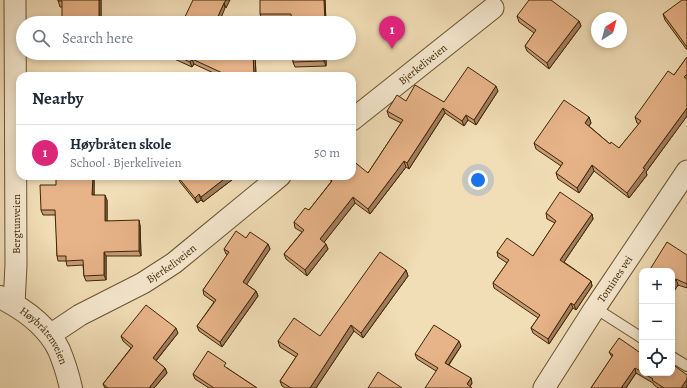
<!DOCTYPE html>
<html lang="en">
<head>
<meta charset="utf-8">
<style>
  body { margin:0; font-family:Alegreya,serif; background:#f2f2f3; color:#1f2937 }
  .controls { position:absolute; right:12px; bottom:12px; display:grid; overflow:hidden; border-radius:8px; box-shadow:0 2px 6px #0003 }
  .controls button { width:36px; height:36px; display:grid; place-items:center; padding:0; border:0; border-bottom:1px solid #e0e1e3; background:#fff; color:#1f2937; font:20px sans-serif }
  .compass { position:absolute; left:591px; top:12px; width:36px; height:36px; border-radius:50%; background:#fff; box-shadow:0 2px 6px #0003; rotate:36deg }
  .you { position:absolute; left:478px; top:180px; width:14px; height:14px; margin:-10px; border:3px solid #fff; border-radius:50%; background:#1a73e8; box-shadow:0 0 0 6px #1a73e833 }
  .badge { display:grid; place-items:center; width:26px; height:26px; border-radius:50%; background:#db2777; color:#fff; font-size:13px; font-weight:700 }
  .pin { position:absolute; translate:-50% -33px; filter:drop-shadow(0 1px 2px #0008) }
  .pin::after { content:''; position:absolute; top:21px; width:14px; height:12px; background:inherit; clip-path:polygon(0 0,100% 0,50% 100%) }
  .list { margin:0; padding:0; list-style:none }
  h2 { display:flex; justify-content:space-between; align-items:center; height:52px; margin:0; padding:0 16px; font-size:17px }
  h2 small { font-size:13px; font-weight:400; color:#747a83 }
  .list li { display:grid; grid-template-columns:26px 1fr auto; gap:12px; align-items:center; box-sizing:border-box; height:56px; padding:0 16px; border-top:1px solid #e0e1e3 }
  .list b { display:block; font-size:15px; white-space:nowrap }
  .list p { margin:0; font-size:13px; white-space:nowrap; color:#747a83 }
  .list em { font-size:13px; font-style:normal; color:#747a83 }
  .icon { flex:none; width:22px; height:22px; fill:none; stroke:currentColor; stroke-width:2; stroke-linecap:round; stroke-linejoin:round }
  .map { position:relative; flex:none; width:687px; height:388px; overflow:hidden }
  .search { position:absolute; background:#fff; box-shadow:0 2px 6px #0003; left:16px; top:16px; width:340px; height:44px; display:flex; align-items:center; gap:10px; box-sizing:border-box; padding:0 14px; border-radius:22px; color:#747a83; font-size:15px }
  .panel { position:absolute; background:#fff; box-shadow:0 2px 6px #0003; left:16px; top:72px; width:340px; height:108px; border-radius:12px }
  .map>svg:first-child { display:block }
</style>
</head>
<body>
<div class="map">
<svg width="687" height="388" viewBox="0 0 687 388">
  <rect width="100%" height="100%" fill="#f1ddb6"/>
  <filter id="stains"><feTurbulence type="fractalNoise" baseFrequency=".005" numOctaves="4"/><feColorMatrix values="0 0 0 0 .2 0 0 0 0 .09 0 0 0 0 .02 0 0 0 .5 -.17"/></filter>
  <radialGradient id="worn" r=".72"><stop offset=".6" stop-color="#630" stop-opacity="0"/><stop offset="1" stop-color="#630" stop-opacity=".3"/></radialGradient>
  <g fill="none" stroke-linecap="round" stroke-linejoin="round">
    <g stroke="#6a542f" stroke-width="12">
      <g id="service">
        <path d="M 595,308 L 642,338"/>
        <path d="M 672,357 L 687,366"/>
      </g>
    </g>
    <g stroke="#6a542f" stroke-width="23">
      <g id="minor">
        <path id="s1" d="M 352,120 L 493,8"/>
        <path d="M 14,304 L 16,265 L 15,0"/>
        <path id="s2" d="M 50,335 L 80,315 L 143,283 L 174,263 L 280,176"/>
        <path id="s3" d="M 544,388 L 595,308 L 687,171"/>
      </g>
    </g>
    <g stroke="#6a542f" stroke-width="24">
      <g id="tertiary">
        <path id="s4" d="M 0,297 C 24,309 47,325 59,350 C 64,362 68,375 71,388"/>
      </g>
    </g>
    <use href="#service" stroke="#f6e9d0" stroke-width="10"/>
    <use href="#minor" stroke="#f6e9d0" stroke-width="21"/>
    <use href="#tertiary" stroke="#f6e9d0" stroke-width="22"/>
  </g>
  <g fill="#c79a76" stroke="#3d2702">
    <path d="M 58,0 L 101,0 L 101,23 L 62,7 L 60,7 Z"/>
    <path d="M 325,0 L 326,23 L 292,23 L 292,19 L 262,19 L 260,14 Z"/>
    <path d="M 687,0 L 687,50 L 665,20 L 663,14 Z"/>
    <path d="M 517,16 L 579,21 L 581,26 L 549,69 L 527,51 L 525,46 L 534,33 L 519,22 Z"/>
    <path d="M 169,53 L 255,53 L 256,76 L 220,76 L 194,64 L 192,67 L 170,57 Z"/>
    <path d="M 293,53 L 326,53 L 326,66 L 295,67 L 293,62 Z"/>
    <path d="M 687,57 L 687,116 L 646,172 L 647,175 L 629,198 L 594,171 L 579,193 L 558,179 L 556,173 L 561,166 L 536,149 L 534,143 L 589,117 L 591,123 L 589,126 L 610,144 L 619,148 L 639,124 L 637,123 L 635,117 L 674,75 Z"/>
    <path d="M 498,91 L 476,125 L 468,120 L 464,126 L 445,113 L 409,169 L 406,167 L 370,214 L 355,203 L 324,242 L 328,249 L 307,276 L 286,259 L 284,254 L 302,232 L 295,228 L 294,222 L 309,210 L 331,182 L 331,180 L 368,173 L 401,123 L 389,117 L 387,111 L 406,101 L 444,102 Z"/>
    <path d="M 94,176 L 94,195 L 107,200 L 107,221 L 140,225 L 141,256 L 106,256 L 106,280 L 86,281 L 84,276 L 83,265 L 67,266 L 66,261 L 58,261 L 57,256 L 56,215 L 43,215 L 41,210 L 56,185 Z"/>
    <path d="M 180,176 L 237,176 L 203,202 L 201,200 L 197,203 L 180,182 L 178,177 Z"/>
    <path d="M 546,213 L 592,214 L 593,219 L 564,262 L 591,281 L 592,286 L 576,310 L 573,308 L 549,344 L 533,333 L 531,328 L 538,318 L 494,288 L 493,283 L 507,263 L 498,257 L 497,252 L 533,256 L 555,223 L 547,219 Z"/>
    <path d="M 246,238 L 268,244 L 270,249 L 246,284 L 256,291 L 258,296 L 222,347 L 199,331 L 197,326 L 214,302 L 204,295 L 203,290 L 228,255 L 226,254 L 224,249 Z"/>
    <path d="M 687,255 L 687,288 L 678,285 L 672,294 L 672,271 Z"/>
    <path d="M 406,270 L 408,276 L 363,338 L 354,331 L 316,388 L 285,388 L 282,386 L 280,381 L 296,357 L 280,347 L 278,341 L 320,336 Z"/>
    <path d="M 178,333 L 156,361 L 165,368 L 167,373 L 154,388 L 105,388 L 103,384 L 131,348 L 123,341 L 121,336 Z"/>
    <path d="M 461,346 L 449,365 L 472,383 L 470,387 L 436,371 L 417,359 L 415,354 Z"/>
    <path d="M 609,352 L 642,354 L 642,373 L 672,373 L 686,388 L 658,388 L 654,385 L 653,383 L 636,373 L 626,388 L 591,388 L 612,357 Z"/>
    <path d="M 227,368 L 257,388 L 209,388 L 195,379 L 193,374 Z"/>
  </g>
  <g fill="#a27d60" stroke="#3d2702">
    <rect x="99" y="0" width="2" height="23"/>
    <path d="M 226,0 L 230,0 L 226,8 L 224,3 Z"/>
    <path d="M 324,0 L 325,0 L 326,23 L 325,23 Z"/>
    <path d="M 224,3 L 225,8 L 219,23 L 215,23 Z"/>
    <path d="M 579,21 L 581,26 L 549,69 L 547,63 Z"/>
    <path d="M 253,53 L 255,53 L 256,76 L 254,76 Z"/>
    <path d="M 324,53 L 326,53 L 326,66 L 324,61 Z"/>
    <path d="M 192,59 L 194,64 L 192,67 L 190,62 Z"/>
    <path d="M 496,86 L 498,91 L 476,125 L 474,120 Z"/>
    <path d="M 443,108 L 445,113 L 409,169 L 407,163 Z"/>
    <path d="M 687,108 L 687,116 L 646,172 L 647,175 L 629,198 L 627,193 L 643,168 Z"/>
    <path d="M 466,115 L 468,120 L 464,126 L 462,121 Z"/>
    <path d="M 589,117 L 591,123 L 587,128 L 585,123 Z"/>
    <path d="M 404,161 L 406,167 L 370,214 L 368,209 Z"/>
    <path d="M 592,165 L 594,171 L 579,193 L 577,188 Z"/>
    <path d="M 93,176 L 94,176 L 94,200 L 92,195 Z"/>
    <path d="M 228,176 L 237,176 L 203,202 L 201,197 Z"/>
    <path d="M 199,194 L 201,200 L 197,203 L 195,198 Z"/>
    <path d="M 105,195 L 107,200 L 107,226 L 105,221 Z"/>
    <path d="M 353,197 L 355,203 L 322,245 L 320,239 Z"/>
    <path d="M 592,214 L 593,219 L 562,265 L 560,260 Z"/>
    <path d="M 139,220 L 140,225 L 141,256 L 139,251 Z"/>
    <path d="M 268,244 L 270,249 L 245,287 L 243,282 Z"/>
    <path d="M 326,244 L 328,249 L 307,276 L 305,270 Z"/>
    <path d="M 104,252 L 106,256 L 106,280 L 104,275 Z"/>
    <path d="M 406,270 L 408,276 L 363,338 L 361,333 Z"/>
    <path d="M 676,279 L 678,285 L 672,294 L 672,285 Z"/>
    <path d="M 591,281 L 592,286 L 576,310 L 574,305 Z"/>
    <path d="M 256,291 L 258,296 L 222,347 L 220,342 Z"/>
    <path d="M 571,303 L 573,308 L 549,344 L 548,339 Z"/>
    <path d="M 351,325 L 354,331 L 316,388 L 310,388 Z"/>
    <path d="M 176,328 L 178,333 L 154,363 L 153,358 Z"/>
    <path d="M 459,341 L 461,346 L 447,367 L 445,363 Z"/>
    <path d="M 165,368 L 167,373 L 154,388 L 149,388 Z"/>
    <path d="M 635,368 L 636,373 L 626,388 L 621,388 Z"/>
    <path d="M 471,378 L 472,383 L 469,388 L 467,384 Z"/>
    <path d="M 687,379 L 687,387 L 686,388 L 681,388 Z"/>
  </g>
  <g fill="#e7b389" stroke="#3d2702">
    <path d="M 58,0 L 99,0 L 99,23 L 62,23 L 62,1 L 58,1 Z"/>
    <path d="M 193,0 L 226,0 L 224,3 L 215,23 L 182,23 Z"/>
    <path d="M 260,0 L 324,0 L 325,23 L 292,23 L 291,14 L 260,14 Z"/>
    <path d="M 529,0 L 551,0 L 579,21 L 547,63 L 525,46 L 536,30 L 517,16 Z"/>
    <path d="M 682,0 L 687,0 L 687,47 L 663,14 Z"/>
    <path d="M 170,53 L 253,53 L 254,76 L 229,76 L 192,59 L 190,62 Z"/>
    <path d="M 293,53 L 324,53 L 324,61 L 293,62 Z"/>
    <path d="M 687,57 L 687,74 L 684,77 L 687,79 L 687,108 L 643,168 L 645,169 L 627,193 L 592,165 L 577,188 L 556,173 L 563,163 L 534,143 L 564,100 L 589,117 L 585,123 L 610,144 L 611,142 L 619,148 L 641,121 L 635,117 L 668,71 L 674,75 Z"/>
    <path d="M 468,67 L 496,86 L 474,120 L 466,115 L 462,121 L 443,108 L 407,163 L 404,161 L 368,209 L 353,197 L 320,239 L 326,244 L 305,270 L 284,254 L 304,230 L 294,222 L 305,208 L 309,210 L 332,181 L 331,180 L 334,176 L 352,176 L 352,160 L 368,173 L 403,120 L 387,111 L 397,95 L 406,101 L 415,85 L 444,102 Z"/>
    <path d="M 56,176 L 93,176 L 92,195 L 105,195 L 105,221 L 139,220 L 139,251 L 104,252 L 104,275 L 84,276 L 83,260 L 66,261 L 66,256 L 57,256 L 55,210 L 41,210 L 40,185 L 56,185 Z"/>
    <path d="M 180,176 L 228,176 L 201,197 L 199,194 L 195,198 L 178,177 Z"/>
    <path d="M 560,192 L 592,214 L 560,260 L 591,281 L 574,305 L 571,303 L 548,339 L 531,328 L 540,315 L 493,283 L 509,260 L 497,252 L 507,238 L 533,256 L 556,221 L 546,213 Z"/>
    <path d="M 236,231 L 246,238 L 250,232 L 268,244 L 243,282 L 256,291 L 220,342 L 197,326 L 216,300 L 203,290 L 229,252 L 224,249 Z"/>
    <path d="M 667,242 L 687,255 L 687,284 L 676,279 L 672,285 L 672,271 L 649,271 Z"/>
    <path d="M 380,252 L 406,270 L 361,333 L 351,325 L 310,388 L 291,388 L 280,381 L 298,354 L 278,341 L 294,318 L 320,336 Z"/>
    <path d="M 146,305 L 176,328 L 153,358 L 165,368 L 149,388 L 108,388 L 103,384 L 133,346 L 121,336 Z"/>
    <path d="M 434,325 L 459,341 L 445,363 L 471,378 L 467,384 L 472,388 L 425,388 L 438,368 L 415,354 Z"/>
    <path d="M 619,338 L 642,354 L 642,372 L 635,368 L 621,388 L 591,388 L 613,355 L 609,352 Z"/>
    <path d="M 208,351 L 226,363 L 224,366 L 257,388 L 214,388 L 193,374 Z"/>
    <path d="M 672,364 L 687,375 L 687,379 L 681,388 L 664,388 L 652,380 L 653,379 L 643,373 L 672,373 Z"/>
    <path d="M 378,372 L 402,388 L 368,388 Z"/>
  </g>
  <g text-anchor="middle" stroke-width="4" stroke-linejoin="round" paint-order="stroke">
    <g font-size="11" fill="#3d2702" stroke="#f6e9d0">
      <text dy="4" stroke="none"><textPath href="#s1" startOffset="90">Bjerkeliveien</textPath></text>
      <text transform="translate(16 224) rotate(-90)" y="4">Bergtunveien</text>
      <text dy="4" stroke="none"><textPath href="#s2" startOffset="141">Bjerkeliveien</textPath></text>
      <text dy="4" stroke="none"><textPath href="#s3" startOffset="130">Tomines vei</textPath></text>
      <text dy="4" stroke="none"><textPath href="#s4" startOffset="60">Høybråtenveien</textPath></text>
    </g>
  </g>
  <rect width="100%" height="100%" filter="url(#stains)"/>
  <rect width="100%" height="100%" fill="url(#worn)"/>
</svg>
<div class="controls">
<button>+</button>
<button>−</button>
<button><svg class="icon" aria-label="locate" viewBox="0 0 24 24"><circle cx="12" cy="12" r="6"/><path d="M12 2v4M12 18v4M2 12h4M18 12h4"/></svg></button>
</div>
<svg class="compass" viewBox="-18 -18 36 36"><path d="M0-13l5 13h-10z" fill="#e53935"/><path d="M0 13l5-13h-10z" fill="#747a83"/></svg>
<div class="you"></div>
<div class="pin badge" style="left:392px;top:49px">1</div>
<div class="search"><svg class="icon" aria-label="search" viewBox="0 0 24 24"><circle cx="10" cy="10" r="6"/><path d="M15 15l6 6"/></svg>Search here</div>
<section class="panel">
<h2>Nearby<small></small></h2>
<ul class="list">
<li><span class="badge">1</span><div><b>Høybråten skole</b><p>School · Bjerkeliveien</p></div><em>50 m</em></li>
</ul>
</section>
</div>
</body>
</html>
